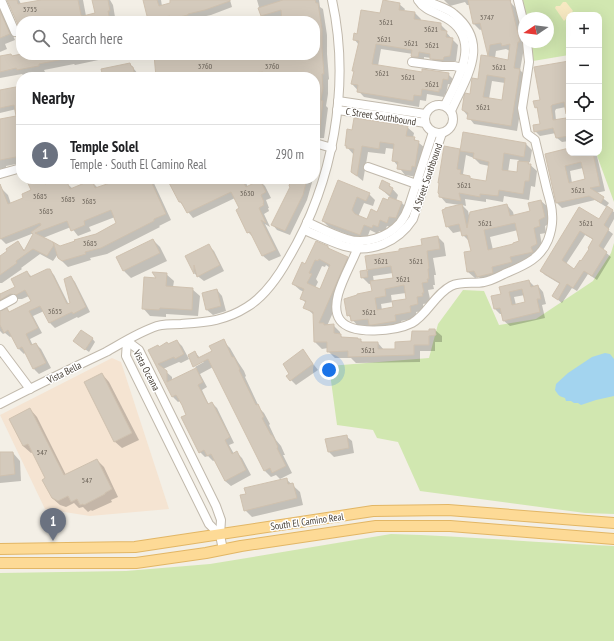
<!DOCTYPE html>
<html lang="en">
<head>
<meta charset="utf-8">
<style>
  body { margin:0; font-family:"PT Sans Narrow",sans-serif; background:#f2f2f2; color:#202124 }
  .controls { position:absolute; right:12px; top:12px; display:grid; overflow:hidden; border-radius:8px; box-shadow:0 4px 16px #0002 }
  .controls button { width:36px; height:36px; display:grid; place-items:center; padding:0; border:0; border-bottom:1px solid #e0e0e0; background:#fff; color:#202124; font:20px sans-serif }
  .compass { position:absolute; left:518px; top:12px; width:36px; height:36px; border-radius:50%; background:#fff; box-shadow:0 4px 16px #0002; rotate:257deg }
  .you { position:absolute; left:329px; top:370px; width:14px; height:14px; margin:-10px; border:3px solid #fff; border-radius:50%; background:#1a73e8; box-shadow:0 0 0 6px #1a73e833 }
  .badge { display:grid; place-items:center; width:26px; height:26px; border-radius:50%; background:#111827; color:#fff; font-size:13px; font-weight:700 }
  .pin { position:absolute; translate:-50% -33px; filter:drop-shadow(0 1px 2px #0008) }
  .pin::after { content:''; position:absolute; top:21px; width:14px; height:12px; background:inherit; clip-path:polygon(0 0,100% 0,50% 100%) }
  .list { margin:0; padding:0; list-style:none }
  h2 { display:flex; justify-content:space-between; align-items:center; height:52px; margin:0; padding:0 16px; font-size:17px }
  h2 small { font-size:13px; font-weight:400; color:#757577 }
  .list li { display:grid; grid-template-columns:26px 1fr auto; gap:12px; align-items:center; box-sizing:border-box; height:60px; padding:0 16px; border-top:1px solid #e0e0e0 }
  .list b { display:block; font-size:15px; white-space:nowrap }
  .list p { margin:0; font-size:13px; white-space:nowrap; color:#757577 }
  .list em { font-size:13px; font-style:normal; color:#757577 }
  .icon { flex:none; width:22px; height:22px; fill:none; stroke:currentColor; stroke-width:2; stroke-linecap:round; stroke-linejoin:round }
  .map { position:relative; flex:none; width:614px; height:641px; overflow:hidden }
  .search { position:absolute; background:#fff; box-shadow:0 4px 16px #0002; left:16px; top:16px; width:304px; height:44px; display:flex; align-items:center; gap:10px; box-sizing:border-box; padding:0 14px; border-radius:16px; color:#757577; font-size:15px }
  .panel { position:absolute; background:#fff; box-shadow:0 4px 16px #0002; left:16px; top:72px; width:304px; height:112px; border-radius:16px }
  .map>svg:first-child { display:block }
</style>
</head>
<body>
<div class="map">
<svg width="614" height="641" viewBox="0 0 614 641">
  <rect width="100%" height="100%" fill="#f3efe6"/>
  <path fill="#f5e4d2" d="M 112,358 L 121,362 L 169,509 L 90,516 L 45,509 L 0,415 Z"/>
  <g fill="#d1e7b0">
    <path d="M 521,0 L 614,0 L 614,202 L 596,153 L 599,153 L 599,15 L 569,15 L 569,55 L 533,61 L 530,42 L 548,42 L 548,18 L 525,18 Z"/>
    <path d="M 614,243 L 614,514 L 585,513 L 420,491 L 398,442 L 377,438 L 373,430 L 337,425 L 329,366 L 429,358 L 438,324 L 463,290 L 484,291 L 499,325 L 536,319 L 593,281 L 611,253 Z"/>
    <path d="M 391,534 C 466,536 540,543 614,546 L 614,641 L 0,641 L 0,573 L 126,571 L 210,564 Z"/>
  </g>
  <path fill="#f7e9c2" d="M 563,2 L 566,2 L 573,11 L 564,21 L 555,8 L 556,6 L 560,6 Z"/>
  <path fill="#a3d4ef" d="M 605,353 L 610,354 L 614,359 L 614,396 L 596,400 L 581,405 L 578,403 L 574,403 L 571,401 L 566,401 L 565,398 C 559,396 559,396 555,390 L 556,384 L 568,373 L 592,357 Z"/>
  <g fill="#0003" fill-rule="evenodd">
    <path d="M 8,0 L 19,0 L 21,4 L 41,0 L 83,0 L 86,16 L 96,14 L 93,0 L 110,0 L 113,5 L 115,17 L 113,17 L 114,21 L 21,21 L 21,29 Z"/>
    <path d="M 144,0 L 161,0 L 162,6 L 172,4 L 171,0 L 230,0 L 232,7 L 211,15 L 192,19 L 193,20 L 190,21 L 149,21 Z"/>
    <path d="M 257,0 L 319,0 L 320,7 L 323,9 L 327,35 L 327,54 L 329,79 L 328,80 L 328,94 L 326,106 L 328,108 L 324,138 L 315,138 L 315,77 L 156,77 L 158,55 L 315,55 L 315,21 L 263,21 Z"/>
    <path d="M 440,0 L 511,0 L 511,3 L 516,8 L 525,47 L 524,48 L 520,70 L 526,76 L 517,131 L 474,124 L 463,110 L 489,58 L 482,29 L 480,30 L 474,24 L 470,5 L 467,5 L 465,2 L 450,6 L 444,0 ZM 506,49 L 510,51 L 508,61 L 495,58 L 496,51 ZM 492,81 L 505,83 L 502,101 L 489,99 Z"/>
    <path d="M 399,4 L 405,9 L 404,11 L 415,13 L 421,19 L 420,21 L 440,24 L 446,30 L 446,32 L 452,39 L 458,45 L 456,61 L 436,64 L 431,58 L 424,57 L 424,62 L 418,62 L 412,56 L 413,54 L 381,49 L 378,66 L 423,73 L 448,74 L 454,80 L 453,85 L 448,84 L 446,94 L 445,94 L 444,97 L 427,94 L 426,101 L 420,100 L 419,107 L 364,97 L 352,84 L 354,72 L 353,70 L 359,45 L 354,39 L 381,14 Z"/>
    <path d="M 0,8 L 15,40 L 5,44 L 7,49 L 0,52 Z"/>
    <path d="M 21,55 L 122,55 L 75,65 L 74,64 L 44,70 L 45,72 L 24,76 L 22,74 L 0,78 L 0,57 Z"/>
    <path d="M 569,62 L 569,141 L 562,142 L 557,138 L 556,133 L 540,136 L 535,131 L 541,124 L 538,110 L 536,107 ZM 566,107 L 568,121 L 566,119 L 556,120 L 555,111 L 556,109 Z"/>
    <path d="M 130,64 L 138,74 L 139,77 L 98,77 L 104,76 Z"/>
    <path d="M 84,74 L 87,77 L 73,77 Z"/>
    <path d="M 21,87 L 21,108 L 0,113 L 0,91 Z"/>
    <path d="M 21,112 L 21,163 L 6,166 L 6,168 L 0,169 L 0,121 L 18,116 Z"/>
    <path d="M 407,127 L 414,133 L 413,138 L 425,148 L 417,177 L 405,175 L 393,160 L 394,149 L 386,148 L 385,154 L 368,152 L 363,181 L 352,172 L 354,155 L 346,146 Z"/>
    <path d="M 464,133 L 526,144 L 532,150 L 530,162 L 527,162 L 537,171 L 535,187 L 531,186 L 529,200 L 504,196 L 503,202 L 486,199 L 486,202 L 465,199 L 466,206 L 462,205 L 468,211 L 470,220 L 507,205 L 513,212 L 514,216 L 531,212 L 541,201 L 548,207 L 551,223 L 545,226 L 546,233 L 540,234 L 543,251 L 538,259 L 516,264 L 518,269 L 484,283 L 479,277 L 475,278 L 468,272 L 467,266 L 472,251 L 470,242 L 463,235 L 462,231 L 453,233 L 447,226 L 460,205 L 446,203 L 440,196 L 440,184 L 439,183 L 445,147 L 460,150 L 461,151 ZM 466,155 L 474,158 L 480,164 L 489,166 L 487,182 L 472,180 L 463,174 ZM 510,159 L 519,160 L 517,173 L 508,172 ZM 518,230 L 521,242 L 493,250 L 490,237 Z"/>
    <path d="M 569,149 L 569,153 L 594,153 L 597,156 L 605,191 L 596,193 L 609,203 L 606,207 L 614,212 L 614,219 L 608,230 L 613,234 L 603,250 L 611,257 L 597,280 L 588,274 L 577,291 L 572,288 L 562,303 L 553,296 L 560,284 L 545,275 L 541,271 L 579,208 L 600,221 L 608,208 L 595,200 L 562,208 L 557,203 L 546,154 ZM 583,168 L 586,180 L 572,183 L 570,171 ZM 585,235 L 594,240 L 590,249 L 575,270 L 566,264 Z"/>
    <path d="M 315,160 L 320,164 L 315,180 L 313,179 L 307,200 L 290,235 L 277,230 L 272,224 L 291,187 L 292,179 L 315,179 Z"/>
    <path d="M 31,179 L 44,179 L 48,184 L 62,179 L 73,189 L 92,182 L 98,188 L 124,179 L 152,179 L 171,220 L 159,226 L 160,227 L 107,254 L 90,258 L 91,260 L 68,267 L 59,258 L 58,254 L 53,261 L 40,254 L 21,268 L 22,269 L 2,283 L 0,283 L 0,257 L 19,244 L 25,251 L 34,233 L 6,244 L 0,238 L 0,190 L 2,189 L 8,195 L 11,204 L 24,199 L 32,191 ZM 115,217 L 117,224 L 96,234 L 60,247 L 43,238 L 71,227 L 78,236 L 91,231 L 89,227 Z"/>
    <path d="M 170,179 L 245,179 L 244,179 L 248,187 L 260,181 L 265,186 L 271,198 L 266,200 L 269,208 L 268,208 L 269,211 L 264,214 L 270,227 L 265,224 L 281,256 L 269,261 L 263,256 L 254,238 L 248,232 L 240,209 L 235,198 L 193,218 L 180,202 Z"/>
    <path d="M 339,181 L 369,194 L 375,200 L 373,206 L 364,203 L 358,217 L 367,220 L 377,213 L 388,201 L 390,197 L 380,188 L 389,185 L 398,195 L 396,201 L 402,203 L 408,209 L 393,228 L 387,226 L 384,233 L 379,231 L 378,234 L 370,230 L 366,241 L 364,241 L 329,227 L 323,221 Z"/>
    <path d="M 438,237 L 444,243 L 446,256 L 433,258 L 436,275 L 434,275 L 435,285 L 433,285 L 434,289 L 428,290 L 430,299 L 429,300 L 429,303 L 423,304 L 424,311 L 416,312 L 417,318 L 401,321 L 402,327 L 377,331 L 372,326 L 360,328 L 348,315 L 373,292 L 371,284 L 369,284 L 362,277 L 361,272 L 368,271 L 366,257 L 400,252 L 423,246 ZM 393,273 L 394,278 L 374,282 L 373,276 ZM 406,293 L 407,300 L 392,302 L 391,295 ZM 393,302 L 394,308 L 382,310 L 381,304 Z"/>
    <path d="M 153,240 L 160,247 L 167,261 L 131,278 L 124,271 L 117,257 Z"/>
    <path d="M 209,246 L 214,251 L 224,271 L 204,281 L 195,274 L 186,257 Z"/>
    <path d="M 328,247 L 331,251 L 347,258 L 354,265 L 327,326 L 333,325 L 340,332 L 340,335 L 343,338 L 358,339 L 364,343 L 378,343 L 384,350 L 396,349 L 435,330 L 442,336 L 442,342 L 435,342 L 435,351 L 420,351 L 420,362 L 356,363 L 351,358 L 335,358 L 328,351 L 328,348 L 322,349 L 315,342 L 314,315 L 305,307 L 306,303 L 301,298 L 304,292 L 300,290 L 293,284 L 306,265 ZM 326,265 L 330,268 L 320,290 L 315,288 L 318,282 L 316,279 L 322,266 L 325,267 Z"/>
    <path d="M 49,270 L 54,275 L 69,305 L 72,304 L 71,277 L 75,282 L 90,312 L 78,318 L 77,317 L 55,328 L 50,323 L 44,311 L 33,316 L 42,333 L 30,339 L 33,346 L 36,344 L 41,349 L 51,368 L 39,374 L 34,369 L 26,352 L 24,354 L 19,349 L 12,336 L 10,337 L 5,333 L 3,334 L 0,331 L 0,312 L 7,310 L 10,313 L 32,302 L 29,296 L 22,299 L 16,299 L 0,308 L 0,293 L 2,295 L 16,288 L 27,272 L 32,277 Z"/>
    <path d="M 166,274 L 174,281 L 173,287 L 192,289 L 200,296 L 198,316 L 166,314 L 166,317 L 150,316 L 143,308 L 158,279 Z"/>
    <path d="M 529,281 L 535,287 L 538,286 L 543,292 L 546,304 L 542,305 L 545,318 L 510,326 L 504,321 L 503,314 L 500,314 L 495,309 L 492,297 L 502,294 ZM 525,295 L 527,303 L 516,305 L 514,297 Z"/>
    <path d="M 217,290 L 222,296 L 226,311 L 213,315 L 207,310 L 203,294 Z"/>
    <path d="M 92,338 L 95,342 L 89,352 L 74,341 Z"/>
    <path d="M 177,341 L 182,346 L 189,359 L 181,363 L 179,362 L 163,369 L 172,377 L 172,381 L 197,369 L 195,367 L 204,362 L 203,361 L 194,365 L 195,352 L 200,358 L 213,351 L 223,341 L 230,348 L 238,362 L 244,371 L 246,376 L 245,377 L 260,409 L 264,413 L 270,424 L 269,425 L 276,440 L 281,446 L 285,455 L 283,455 L 292,473 L 280,479 L 276,475 L 271,477 L 264,470 L 213,367 L 200,374 L 207,387 L 202,390 L 209,405 L 212,403 L 217,408 L 234,443 L 229,445 L 234,454 L 237,453 L 242,458 L 251,475 L 231,486 L 225,481 L 215,460 L 213,461 L 208,456 L 205,457 L 200,452 L 188,415 L 180,401 L 178,402 L 173,397 L 150,351 L 169,345 Z"/>
    <path d="M 303,351 L 318,370 L 296,385 L 291,380 Z"/>
    <path d="M 102,374 L 109,382 L 139,440 L 122,448 L 114,441 Z"/>
    <path d="M 30,409 L 37,417 L 66,475 L 97,460 L 104,467 L 118,497 L 111,500 L 112,502 L 92,511 L 91,510 L 88,512 L 83,507 L 79,508 L 74,503 L 66,507 L 60,505 L 52,498 L 47,479 L 33,452 L 31,453 L 23,446 Z"/>
    <path d="M 346,436 L 352,441 L 354,453 L 334,457 L 329,452 Z"/>
    <path d="M 13,453 L 20,461 L 21,481 L 0,483 L 0,454 Z"/>
    <path d="M 286,479 L 300,492 L 303,505 L 252,517 L 245,510 L 247,495 Z"/>
  </g>
  <g fill="#d4cabc" stroke="#cfc1af" fill-rule="evenodd">
    <path d="M 7,0 L 17,0 L 18,4 L 41,0 L 78,0 L 81,15 L 83,16 L 95,13 L 92,0 L 108,0 L 110,11 L 108,11 L 110,21 L 21,21 L 21,29 L 20,29 Z"/>
    <path d="M 143,0 L 157,0 L 159,6 L 170,3 L 170,0 L 230,0 L 230,1 L 205,10 L 188,14 L 188,15 L 171,19 L 170,16 L 148,20 Z"/>
    <path d="M 283,0 L 315,0 L 316,3 L 318,3 L 322,29 L 322,48 L 324,74 L 322,74 L 323,88 L 321,100 L 323,101 L 319,136 L 315,136 L 315,77 L 263,77 L 263,72 L 238,74 L 238,77 L 156,77 L 154,55 L 212,55 L 212,60 L 241,57 L 241,55 L 315,55 L 315,21 L 282,21 L 281,10 L 261,16 L 258,8 Z"/>
    <path d="M 383,0 L 400,3 L 399,10 L 415,12 L 414,19 L 441,23 L 441,30 L 447,31 L 446,37 L 453,38 L 450,56 L 444,57 L 443,60 L 430,59 L 430,54 L 419,52 L 418,57 L 412,57 L 411,56 L 412,50 L 376,44 L 372,64 L 422,72 L 422,69 L 449,73 L 448,80 L 443,79 L 441,89 L 439,89 L 439,92 L 422,89 L 421,96 L 414,95 L 413,101 L 357,92 L 358,85 L 351,84 L 354,71 L 352,71 L 359,41 L 353,40 L 354,33 L 357,34 L 361,10 L 380,13 Z"/>
    <path d="M 468,0 L 510,0 L 520,42 L 518,42 L 514,68 L 520,69 L 511,126 L 467,119 L 468,113 L 462,110 L 464,96 L 465,93 L 470,94 L 472,78 L 478,79 L 481,55 L 488,56 L 480,23 L 473,24 ZM 501,43 L 502,46 L 510,44 L 508,60 L 488,56 L 490,45 ZM 487,75 L 505,78 L 502,100 L 483,97 Z"/>
    <path d="M 0,11 L 10,34 L 0,38 Z"/>
    <path d="M 11,54 L 12,56 L 21,54 L 69,55 L 69,58 L 39,64 L 39,66 L 17,70 L 16,68 L 0,72 L 0,56 Z"/>
    <path d="M 569,61 L 569,114 L 566,114 L 564,102 L 552,105 L 551,106 L 553,120 L 566,118 L 569,136 L 556,138 L 553,128 L 534,132 L 533,125 L 540,124 L 537,107 L 535,108 L 533,101 L 540,100 L 534,67 Z"/>
    <path d="M 130,63 L 131,66 L 133,67 L 135,77 L 103,77 L 101,69 Z"/>
    <path d="M 21,86 L 21,156 L 0,160 L 0,119 L 16,116 L 14,105 L 0,108 L 0,90 Z"/>
    <path d="M 354,118 L 408,126 L 406,136 L 415,137 L 414,140 L 419,141 L 415,167 L 412,166 L 411,171 L 397,169 L 398,162 L 392,161 L 394,144 L 380,142 L 379,149 L 362,146 L 357,176 L 351,172 L 354,149 L 346,148 L 347,146 L 345,146 L 347,129 L 352,130 Z"/>
    <path d="M 463,132 L 526,143 L 524,157 L 504,153 L 502,170 L 517,172 L 518,161 L 529,162 L 528,164 L 531,164 L 529,181 L 525,181 L 523,194 L 499,190 L 498,196 L 480,194 L 480,197 L 459,193 L 461,201 L 439,197 L 439,194 L 438,193 L 439,183 L 438,183 L 444,146 L 460,149 L 457,169 L 461,170 L 460,174 L 470,176 L 470,178 L 473,179 L 486,181 L 489,162 L 473,158 L 474,153 L 460,151 Z"/>
    <path d="M 569,148 L 569,153 L 593,153 L 600,186 L 590,188 L 604,197 L 601,203 L 589,196 L 556,203 L 545,154 ZM 581,162 L 585,179 L 569,183 L 565,166 Z"/>
    <path d="M 26,179 L 43,179 L 45,184 L 59,179 L 63,179 L 64,183 L 67,182 L 70,189 L 92,180 L 95,188 L 122,179 L 150,179 L 166,214 L 154,219 L 154,221 L 101,248 L 85,252 L 86,254 L 62,261 L 58,258 L 53,242 L 60,246 L 75,241 L 74,240 L 96,234 L 116,223 L 111,210 L 84,221 L 85,225 L 71,231 L 67,221 L 35,233 L 53,242 L 54,245 L 47,256 L 33,249 L 16,261 L 17,263 L 0,275 L 0,256 L 7,251 L 6,249 L 18,241 L 24,251 L 33,234 L 31,232 L 41,225 L 40,223 L 0,239 L 0,184 L 8,204 L 23,198 L 22,194 L 31,190 Z"/>
    <path d="M 167,179 L 242,179 L 246,187 L 260,180 L 266,192 L 261,195 L 264,202 L 263,203 L 264,205 L 259,208 L 266,223 L 261,220 L 276,250 L 262,256 L 250,232 L 247,233 L 236,210 L 239,208 L 231,192 L 187,213 L 181,202 L 179,202 Z"/>
    <path d="M 291,179 L 307,179 L 303,195 L 285,231 L 271,225 L 290,187 L 289,186 Z"/>
    <path d="M 338,180 L 370,193 L 366,201 L 357,197 L 352,210 L 355,214 L 367,219 L 371,209 L 377,212 L 383,198 L 388,200 L 389,197 L 402,202 L 396,218 L 389,217 L 387,223 L 380,220 L 378,227 L 373,225 L 372,228 L 364,225 L 360,235 L 322,221 Z"/>
    <path d="M 382,180 L 390,184 L 389,186 L 393,188 L 390,195 L 379,188 Z"/>
    <path d="M 541,200 L 545,217 L 539,220 L 540,226 L 534,228 L 537,244 L 531,247 L 533,252 L 510,257 L 512,262 L 492,267 L 493,273 L 477,277 L 474,271 L 467,272 L 464,252 L 471,251 L 467,235 L 462,236 L 459,224 L 446,227 L 442,210 L 445,209 L 445,208 L 462,204 L 467,228 L 470,212 L 507,204 L 510,216 L 530,211 L 528,203 ZM 515,223 L 519,241 L 513,243 L 513,244 L 488,250 L 484,230 Z"/>
    <path d="M 607,206 L 613,210 L 604,225 L 609,229 L 599,246 L 607,252 L 592,276 L 584,271 L 573,288 L 567,284 L 558,300 L 552,296 L 560,283 L 540,271 L 579,207 L 599,219 ZM 580,231 L 593,239 L 588,248 L 589,249 L 581,261 L 580,260 L 574,269 L 562,260 Z"/>
    <path d="M 438,236 L 440,249 L 427,251 L 429,268 L 428,269 L 429,279 L 427,279 L 428,282 L 422,283 L 424,293 L 422,293 L 423,296 L 417,297 L 418,304 L 410,306 L 411,312 L 395,315 L 396,321 L 372,325 L 369,325 L 368,319 L 351,321 L 350,315 L 347,316 L 344,299 L 357,295 L 357,294 L 372,291 L 370,281 L 393,278 L 391,266 L 367,270 L 368,277 L 361,278 L 360,271 L 367,270 L 365,256 L 399,251 L 399,249 L 422,245 L 421,239 ZM 404,285 L 406,299 L 392,301 L 393,307 L 377,310 L 375,298 L 386,296 L 385,289 Z"/>
    <path d="M 153,239 L 160,253 L 123,271 L 116,257 Z"/>
    <path d="M 316,241 L 328,246 L 328,248 L 348,257 L 319,323 L 324,323 L 324,325 L 334,324 L 334,333 L 341,334 L 341,337 L 358,338 L 358,339 L 361,339 L 361,342 L 378,342 L 378,349 L 395,349 L 395,342 L 411,341 L 412,331 L 429,331 L 429,329 L 435,329 L 436,335 L 429,336 L 429,345 L 414,345 L 414,355 L 348,357 L 348,351 L 327,352 L 327,342 L 314,342 L 313,312 L 303,308 L 306,301 L 300,299 L 304,289 L 292,284 L 302,262 L 305,264 ZM 319,259 L 330,265 L 320,289 L 307,283 L 312,274 L 309,273 L 310,271 L 315,260 L 318,261 Z"/>
    <path d="M 209,244 L 220,265 L 197,277 L 194,265 L 194,274 L 185,256 Z"/>
    <path d="M 47,269 L 50,269 L 67,304 L 70,303 L 64,279 L 71,276 L 86,307 L 73,314 L 72,312 L 49,323 L 40,306 L 29,311 L 38,328 L 26,334 L 31,345 L 36,343 L 46,363 L 33,369 L 22,347 L 18,349 L 8,330 L 4,333 L 0,325 L 0,311 L 7,308 L 9,312 L 31,301 L 25,290 L 16,295 L 10,294 L 0,300 L 0,294 L 15,287 L 11,279 L 27,271 L 30,277 Z"/>
    <path d="M 152,272 L 167,273 L 166,286 L 193,288 L 192,310 L 160,308 L 159,310 L 142,309 L 144,277 L 156,278 Z"/>
    <path d="M 529,280 L 531,287 L 538,285 L 541,299 L 537,299 L 540,312 L 503,321 L 500,308 L 494,309 L 491,296 L 501,294 L 499,287 ZM 522,289 L 525,302 L 512,305 L 509,292 Z"/>
    <path d="M 217,289 L 221,306 L 206,310 L 202,293 Z"/>
    <path d="M 81,330 L 93,338 L 85,350 L 73,341 Z"/>
    <path d="M 224,339 L 232,357 L 234,357 L 240,369 L 239,370 L 256,405 L 258,404 L 264,417 L 262,418 L 271,435 L 272,435 L 274,438 L 278,447 L 277,448 L 286,466 L 272,473 L 270,468 L 264,471 L 208,359 L 193,367 L 188,355 L 195,351 L 198,358 L 212,351 L 209,346 Z"/>
    <path d="M 177,340 L 184,354 L 175,359 L 174,357 L 158,364 L 167,371 L 167,382 L 196,368 L 203,382 L 198,385 L 208,404 L 212,402 L 230,437 L 225,440 L 232,454 L 237,451 L 246,470 L 225,481 L 211,454 L 207,456 L 204,450 L 199,453 L 181,417 L 186,415 L 182,405 L 176,395 L 172,397 L 148,350 L 158,345 L 159,347 L 167,342 L 168,344 Z"/>
    <path d="M 303,349 L 313,364 L 290,381 L 286,376 L 289,374 L 283,364 Z"/>
    <path d="M 102,373 L 132,433 L 114,442 L 84,382 Z"/>
    <path d="M 30,408 L 64,475 L 97,459 L 112,489 L 105,493 L 105,494 L 84,505 L 83,504 L 80,505 L 77,499 L 71,502 L 68,496 L 58,501 L 52,498 L 42,480 L 45,478 L 28,444 L 23,446 L 9,419 Z"/>
    <path d="M 347,435 L 349,448 L 328,452 L 325,439 Z"/>
    <path d="M 0,452 L 13,452 L 15,474 L 0,476 Z"/>
    <path d="M 287,478 L 288,484 L 293,483 L 297,498 L 244,511 L 240,495 L 246,494 L 244,488 Z"/>
  </g>
  <g fill="none" stroke-linecap="round" stroke-linejoin="round">
    <g stroke="#c1b9ac" stroke-width="10">
      <g id="minor">
        <path d="M 1,0 L 15,32"/>
        <path d="M 418,0 C 425,11 436,12 446,18 C 483,39 458,79 445,105"/>
        <path d="M 426,0 C 435,6 446,7 454,14 C 491,44 466,77 451,111"/>
        <path d="M 518,0 L 524,24"/>
        <path d="M 412,62 L 442,66 L 454,66 L 467,69"/>
        <path d="M 338,101 L 425,114"/>
        <circle cx="439" cy="119" r="14"/>
        <path d="M 337,110 L 384,116 L 425,123"/>
        <path d="M 315,143 L 332,148"/>
        <path d="M 368,167 L 422,186"/>
        <path d="M 0,174 L 21,168"/>
        <path d="M 307,222 C 320,228 333,235 347,239 C 365,245 388,237 400,223 C 404,218 407,212 409,206 L 433,132"/>
        <path d="M 304,230 C 317,235 331,242 344,246 C 371,254 398,242 413,219 L 442,133"/>
        <path d="M 360,241 C 355,262 326,300 340,320 C 352,336 396,331 412,323 C 427,315 435,294 451,286 C 461,281 474,284 484,282 C 491,281 498,277 504,274 C 522,266 540,260 548,240 C 551,232 553,223 552,214 C 552,206 549,198 547,190 C 543,174 539,157 535,140 L 527,134 L 522,108 L 529,62 L 527,42"/>
        <path d="M 0,306 L 13,299"/>
        <path d="M 127,341 L 139,350 L 216,506 L 221,520 L 220,535 L 223,550"/>
        <path d="M 127,341 L 126,356 L 209,524 L 220,535"/>
        <path d="M 0,349 L 30,389"/>
        <path d="M 0,404 C 35,386 70,369 106,352 C 122,343 139,332 157,326 C 164,324 174,324 181,324 C 207,322 225,321 247,307 C 265,296 278,277 288,259 C 333,184 351,86 332,0"/>
      </g>
    </g>
    <g stroke="#e2b665" stroke-width="12">
      <g id="major">
        <path d="M 0,549 L 135,547 L 373,511 L 448,510 L 614,523"/>
        <path d="M 0,563 L 136,563 L 206,553 L 241,546 L 376,526 L 450,526 L 614,539"/>
      </g>
    </g>
    <use href="#minor" stroke="#fff" stroke-width="8"/>
    <use href="#major" stroke="#fdda96" stroke-width="10"/>
  </g>
  <g text-anchor="middle" stroke-width="3" stroke-linejoin="round" paint-order="stroke">
    <g font-size="8" fill="#6a6258">
      <text x="30" y="12">3755</text>
      <text x="487" y="20">3747</text>
      <text x="386" y="25">3621</text>
      <text x="431" y="32">3621</text>
      <text x="384" y="42">3621</text>
      <text x="411" y="46">3621</text>
      <text x="432" y="48">3621</text>
      <text x="205" y="69">3760</text>
      <text x="272" y="69">3760</text>
      <text x="499" y="70">3621</text>
      <text x="382" y="76">3621</text>
      <text x="408" y="80">3621</text>
      <text x="432" y="87">3621</text>
      <text x="483" y="110">3621</text>
      <text x="464" y="188">3621</text>
      <text x="578" y="193">3621</text>
      <text x="247" y="196">3630</text>
      <text x="40" y="199">3685</text>
      <text x="68" y="202">3685</text>
      <text x="89" y="204">3685</text>
      <text x="46" y="214">3685</text>
      <text x="485" y="226">3621</text>
      <text x="586" y="226">3621</text>
      <text x="90" y="246">3685</text>
      <text x="381" y="264">3621</text>
      <text x="416" y="264">3621</text>
      <text x="403" y="282">3621</text>
      <text x="55" y="314">3655</text>
      <text x="369" y="315">3621</text>
      <text x="368" y="353">3621</text>
      <text x="42" y="455">547</text>
      <text x="87" y="483">547</text>
    </g>
    <g font-size="10" fill="#463f36" stroke="#fff">
      <text transform="translate(381 116) rotate(9)" y="4">C Street Southbound</text>
      <text transform="translate(427 177) rotate(-71)" y="4">A Street Southbound</text>
      <text transform="translate(147 370) rotate(62)" y="4">Vista Oceana</text>
      <text transform="translate(64 372) rotate(-26)" y="4">Vista Bella</text>
      <text transform="translate(307 521) rotate(-8)" y="4">South El Camino Real</text>
    </g>
  </g>
</svg>
<div class="controls">
<button>+</button>
<button>−</button>
<button><svg class="icon" aria-label="locate" viewBox="0 0 24 24"><circle cx="12" cy="12" r="6"/><path d="M12 2v4M12 18v4M2 12h4M18 12h4"/></svg></button>
<button><svg class="icon" aria-label="layers" viewBox="0 0 24 24"><path d="M12 4l9 5-9 5-9-5zM3 14l9 5 9-5"/></svg></button>
</div>
<svg class="compass" viewBox="-18 -18 36 36"><path d="M0-13l5 13h-10z" fill="#e53935"/><path d="M0 13l5-13h-10z" fill="#757577"/></svg>
<div class="you"></div>
<div class="pin badge" style="left:53px;top:541px;background:#6b7280">1</div>
<div class="search"><svg class="icon" aria-label="search" viewBox="0 0 24 24"><circle cx="10" cy="10" r="6"/><path d="M15 15l6 6"/></svg>Search here</div>
<section class="panel">
<h2>Nearby<small></small></h2>
<ul class="list">
<li><span class="badge" style="background:#6b7280">1</span><div><b>Temple Solel</b><p>Temple · South El Camino Real</p></div><em>290 m</em></li>
</ul>
</section>
</div>
</body>
</html>
